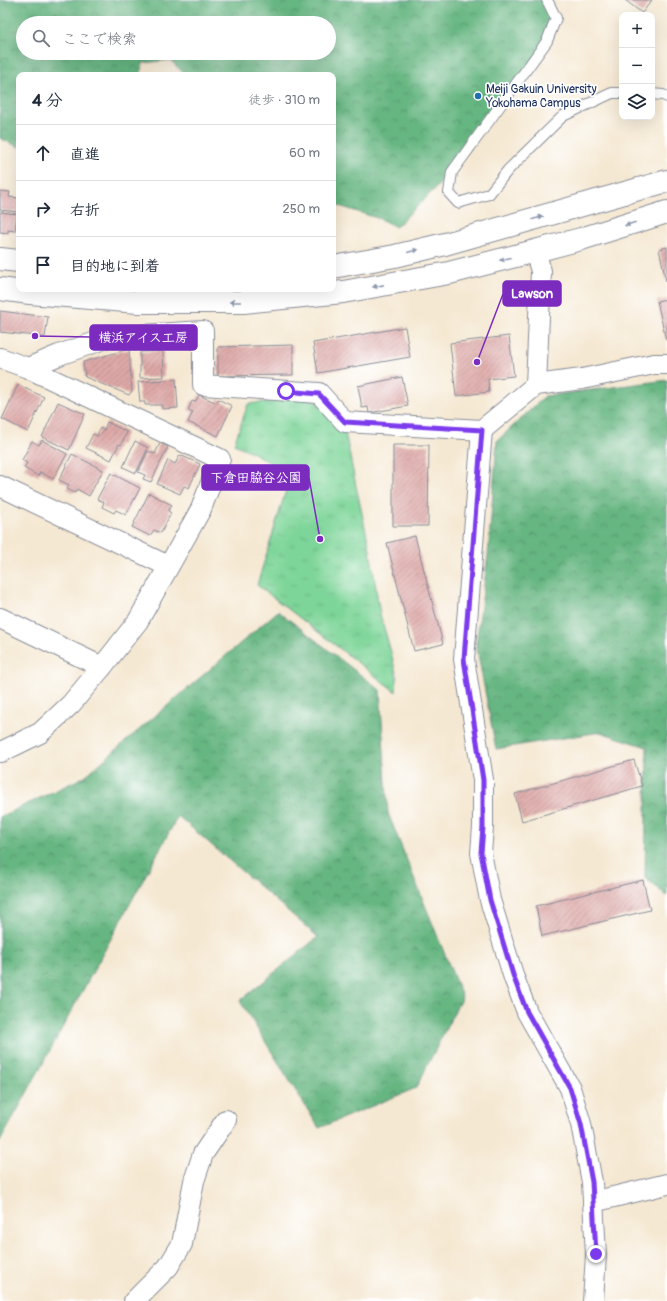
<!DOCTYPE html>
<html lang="ja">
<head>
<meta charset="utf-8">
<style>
  body { margin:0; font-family:Pangolin,"Klee One",sans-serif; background:#f2f2f3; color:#1f2937 }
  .controls { position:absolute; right:12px; top:12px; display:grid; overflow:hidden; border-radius:8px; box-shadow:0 4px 16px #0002 }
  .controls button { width:36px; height:36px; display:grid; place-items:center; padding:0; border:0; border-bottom:1px solid #e0e1e3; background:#fff; color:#1f2937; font:20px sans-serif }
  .stop { position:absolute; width:12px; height:12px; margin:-9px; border:3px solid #7c3aed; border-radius:50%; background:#fff }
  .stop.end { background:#7c3aed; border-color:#fff; box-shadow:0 1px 4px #0008 }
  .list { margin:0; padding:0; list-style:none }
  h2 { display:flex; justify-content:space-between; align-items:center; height:52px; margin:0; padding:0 16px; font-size:17px }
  h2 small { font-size:13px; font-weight:400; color:#747a83 }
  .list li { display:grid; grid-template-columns:26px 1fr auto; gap:12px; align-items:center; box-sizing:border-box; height:56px; padding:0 16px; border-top:1px solid #e0e1e3 }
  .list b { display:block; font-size:15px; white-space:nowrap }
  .list em { font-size:13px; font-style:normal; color:#747a83 }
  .icon { flex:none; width:22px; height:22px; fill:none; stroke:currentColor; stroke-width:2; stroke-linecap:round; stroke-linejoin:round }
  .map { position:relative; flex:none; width:667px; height:1301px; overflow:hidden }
  .search { position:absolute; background:#fff; box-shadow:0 4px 16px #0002; left:16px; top:16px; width:320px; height:44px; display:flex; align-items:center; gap:10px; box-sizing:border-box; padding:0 14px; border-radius:22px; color:#747a83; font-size:15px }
  .panel { position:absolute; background:#fff; box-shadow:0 4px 16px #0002; left:16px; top:72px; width:320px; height:220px; border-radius:8px }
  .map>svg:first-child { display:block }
</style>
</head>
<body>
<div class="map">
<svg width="667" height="1301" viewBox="0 0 667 1301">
  <defs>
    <pattern id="grass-tufts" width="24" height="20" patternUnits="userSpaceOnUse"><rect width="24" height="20" fill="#7ed599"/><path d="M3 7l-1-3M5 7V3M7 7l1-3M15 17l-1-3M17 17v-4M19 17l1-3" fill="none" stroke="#6cb786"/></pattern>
    <pattern id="forest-crowns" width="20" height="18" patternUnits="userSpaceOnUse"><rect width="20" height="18" fill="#66b681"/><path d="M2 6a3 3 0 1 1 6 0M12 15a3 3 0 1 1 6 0" fill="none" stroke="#53946d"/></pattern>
    <pattern id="building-hatch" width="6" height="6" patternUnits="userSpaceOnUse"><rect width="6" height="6" fill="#dea9a7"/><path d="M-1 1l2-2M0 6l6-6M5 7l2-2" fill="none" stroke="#b38a8b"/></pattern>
  </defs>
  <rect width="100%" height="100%" fill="#fff"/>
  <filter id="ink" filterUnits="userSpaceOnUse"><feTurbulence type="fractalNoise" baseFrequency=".025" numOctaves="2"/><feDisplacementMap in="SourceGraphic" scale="8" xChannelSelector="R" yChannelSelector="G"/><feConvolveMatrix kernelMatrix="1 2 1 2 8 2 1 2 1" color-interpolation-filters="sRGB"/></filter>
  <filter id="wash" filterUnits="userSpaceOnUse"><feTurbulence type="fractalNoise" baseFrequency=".012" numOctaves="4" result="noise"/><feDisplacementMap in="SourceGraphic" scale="16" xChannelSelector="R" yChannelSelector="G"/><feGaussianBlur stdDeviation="0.9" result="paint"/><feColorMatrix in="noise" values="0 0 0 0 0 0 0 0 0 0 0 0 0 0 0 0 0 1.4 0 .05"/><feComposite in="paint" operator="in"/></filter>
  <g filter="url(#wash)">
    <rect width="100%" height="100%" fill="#f5e8d2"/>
    <path fill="url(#grass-tufts)" stroke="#4c827c" d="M 287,399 L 316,400 L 345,432 L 356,486 L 370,550 L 380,614 L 391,652 L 397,677 L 396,692 L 257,585 L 287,487 L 279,468 L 250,451 L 234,444 L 248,404 Z"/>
    <g fill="url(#forest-crowns)" stroke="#407270" fill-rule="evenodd">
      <path d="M 0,0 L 547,0 L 556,18 L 547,41 L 452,172 L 396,227 L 380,219 L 333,204 L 333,75 L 186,75 L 170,60 L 143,63 L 140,75 L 19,75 L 19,147 L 0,138 ZM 23,23 L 329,23 L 329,53 L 23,53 Z"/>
      <path d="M 667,380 L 667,896 L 645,878 L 647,747 L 600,732 L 496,749 L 476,644 L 488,555 L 497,441 L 545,396 Z"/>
      <path d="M 278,611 L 380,690 L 388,813 L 462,997 L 416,1088 L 319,1128 L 240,1001 L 318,937 L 178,816 L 0,1142 L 0,817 L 84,777 Z"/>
    </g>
    <g id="blocks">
      <g fill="url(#building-hatch)">
        <path d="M 625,0 L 652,0 L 642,13 Z"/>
        <path d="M 0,191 L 10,192 L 9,197 L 19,198 L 19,212 L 0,210 Z"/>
        <path d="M 0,212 L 17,214 L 15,231 L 8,230 L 8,233 L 0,232 Z"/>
        <path d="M 667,247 L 667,280 L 666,281 L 659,249 Z"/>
        <path d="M 667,299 L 667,340 L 666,340 L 657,301 Z"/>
        <path d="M 0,311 L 48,317 L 45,337 L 0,332 Z"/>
        <path d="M 405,327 L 410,357 L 318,373 L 313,343 Z"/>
        <path d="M 509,336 L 514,376 L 488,379 L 489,392 L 456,396 L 450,343 Z"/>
        <path d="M 293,345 L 293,375 L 218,376 L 218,347 Z"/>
        <path d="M 129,349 L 132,391 L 129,395 L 85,377 L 83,362 Z"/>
        <path d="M 163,351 L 164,377 L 140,378 L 140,352 Z"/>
        <path d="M 402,377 L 408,406 L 369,413 L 368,407 L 362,408 L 358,386 Z"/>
        <path d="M 176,379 L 178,408 L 162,409 L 162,405 L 145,405 L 145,402 L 140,402 L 138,382 Z"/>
        <path d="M 18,385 L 44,397 L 28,432 L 2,419 Z"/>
        <path d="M 199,395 L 217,403 L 218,399 L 232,406 L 218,436 L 188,422 L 193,412 L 188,410 L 192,401 L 195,402 Z"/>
        <path d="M 58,402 L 85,414 L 69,450 L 42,437 Z"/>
        <path d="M 107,422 L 127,432 L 121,445 L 119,444 L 111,460 L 86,448 L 93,434 L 97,436 L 100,428 L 104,430 Z"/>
        <path d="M 42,440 L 67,454 L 53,479 L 40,472 L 38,476 L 24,468 L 27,463 L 22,460 L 32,441 L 39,445 Z"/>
        <path d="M 135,441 L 148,448 L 136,473 L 123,467 Z"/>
        <path d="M 160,443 L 168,447 L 151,482 L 143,479 L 145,475 L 138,472 L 148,451 L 155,454 Z"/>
        <path d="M 393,445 L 429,445 L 428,526 L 393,526 Z"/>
        <path d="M 72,454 L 103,470 L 89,496 L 77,489 L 75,493 L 67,489 L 69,485 L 59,480 Z"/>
        <path d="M 180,455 L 200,464 L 189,488 L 184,486 L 180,494 L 157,484 L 168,460 L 175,464 Z"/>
        <path d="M 111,473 L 140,488 L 126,515 L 116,510 L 114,513 L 102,507 L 104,502 L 97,499 Z"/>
        <path d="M 149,493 L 172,505 L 168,511 L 171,513 L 161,533 L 154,530 L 150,536 L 132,527 Z"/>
        <path d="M 415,536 L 443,644 L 414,651 L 387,543 Z"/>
        <path d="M 634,760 L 642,786 L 522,821 L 515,794 Z"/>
        <path d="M 643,880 L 650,910 L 542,936 L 536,906 Z"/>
      </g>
    </g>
  </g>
  <g filter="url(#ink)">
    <use href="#blocks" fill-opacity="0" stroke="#888c98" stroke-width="1"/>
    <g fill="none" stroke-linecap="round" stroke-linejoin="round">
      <g stroke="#888c98" stroke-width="12">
        <g id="lane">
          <path d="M 547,0 L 556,18 L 547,41 L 452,172 L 449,193 L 458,203 L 489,194 L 508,170 L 563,116 L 612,93 L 622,93"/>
          <path d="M 652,94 L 663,95 L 667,97"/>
        </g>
      </g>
      <g stroke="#888c98" stroke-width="22">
        <g id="street">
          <path d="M 535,251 L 541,271 L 536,385"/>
          <path d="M 0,358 L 28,368 L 220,459 L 201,509 L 138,621 L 102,667 L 71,704 L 40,733 L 1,752 L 0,752"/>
          <path d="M 28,368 L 59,355 L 110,337 L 203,331 L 203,385 L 319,393 L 345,422 L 482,430 L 536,385 L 582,379 L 654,364 L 667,364"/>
          <path d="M 482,430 L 464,659 L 483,780 L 483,827 L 481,853 L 490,900 L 514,978 L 527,1012 L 570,1088 L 581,1124 L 592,1182 L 596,1255 L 593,1301"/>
          <path d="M 0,486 L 168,566"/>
          <path d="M 0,618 L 102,667"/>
          <path d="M 593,1202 L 667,1184"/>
          <path d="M 134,1301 L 168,1267 L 182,1244 L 194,1181 L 203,1154 L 226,1120"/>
        </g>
      </g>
      <g stroke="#888c98" stroke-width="24">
        <g id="secondary">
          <path d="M 0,259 L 19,261"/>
          <path d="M 333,267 L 395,256 L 445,244 L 667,181"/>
          <path d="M 0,289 L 30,293 L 138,302 L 244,302 L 343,292 L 449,273 L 535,251 L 581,239 L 667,212"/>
        </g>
      </g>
      <use href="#lane" stroke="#fff" stroke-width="10"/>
      <use href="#street" stroke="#fff" stroke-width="20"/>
      <use href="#secondary" stroke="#fff" stroke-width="22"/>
    </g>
    <defs><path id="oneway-solid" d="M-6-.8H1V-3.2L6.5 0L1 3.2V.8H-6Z"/></defs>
    <g fill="#8d97ae">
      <use href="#oneway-solid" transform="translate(538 218) rotate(-15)"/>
      <use href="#oneway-solid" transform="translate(630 224) rotate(163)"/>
      <use href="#oneway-solid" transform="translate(413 251) rotate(-14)"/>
      <use href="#oneway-solid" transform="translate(505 259) rotate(166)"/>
      <use href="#oneway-solid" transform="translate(378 286) rotate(169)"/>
      <use href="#oneway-solid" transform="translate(235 302) rotate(180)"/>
    </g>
  </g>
  <g fill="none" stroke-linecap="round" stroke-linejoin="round" filter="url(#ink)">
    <path stroke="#7c3aed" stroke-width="5" d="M 286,391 L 319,394 L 345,422 L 482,430 L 464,659 L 483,780 L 483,827 L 481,853 L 490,900 L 514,978 L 527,1012 L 570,1088 L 581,1124 L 592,1182 L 596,1254"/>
  </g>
  <circle fill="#1f6fb2" stroke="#fff" stroke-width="1.5" cx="478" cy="96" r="4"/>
  <g text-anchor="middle" stroke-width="3.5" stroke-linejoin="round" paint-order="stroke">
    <g font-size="12" fill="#1b2f5e" stroke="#fff" text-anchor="start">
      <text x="486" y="93">Meiji Gakuin University<tspan x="486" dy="14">Yokohama Campus</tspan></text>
    </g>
  </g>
  <path fill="none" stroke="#7b2cbf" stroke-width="1.5" d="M477 362L503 294M35 336L90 337M320 539L309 478"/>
  <g fill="#7b2cbf" stroke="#fff" stroke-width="1.5">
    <circle cx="477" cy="362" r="4"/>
    <circle cx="35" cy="336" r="4"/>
    <circle cx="320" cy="539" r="4"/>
  </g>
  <g fill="#7b2cbf" stroke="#7b2cbf" stroke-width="1.5">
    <rect x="503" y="281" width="58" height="25" rx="4"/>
    <rect x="90" y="325" width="107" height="25" rx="4"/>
    <rect x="202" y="465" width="107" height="25" rx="4"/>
  </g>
  <g font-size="13" text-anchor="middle" font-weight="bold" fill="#fff">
    <text x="532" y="298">Lawson</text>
    <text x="143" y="342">横浜アイス工房</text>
    <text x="256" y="482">下倉田脇谷公園</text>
  </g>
</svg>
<div class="controls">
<button>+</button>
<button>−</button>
<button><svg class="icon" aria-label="layers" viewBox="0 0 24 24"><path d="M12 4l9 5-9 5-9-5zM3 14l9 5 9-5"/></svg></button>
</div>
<div class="stop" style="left:286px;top:391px"></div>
<div class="stop end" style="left:596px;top:1254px"></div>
<div class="search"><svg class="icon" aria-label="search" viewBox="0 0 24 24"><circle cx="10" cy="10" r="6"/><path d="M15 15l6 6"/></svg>ここで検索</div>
<section class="panel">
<h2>4 分<small>徒歩 · 310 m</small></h2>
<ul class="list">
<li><svg class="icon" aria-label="ahead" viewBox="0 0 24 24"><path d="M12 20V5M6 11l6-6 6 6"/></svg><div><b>直進</b></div><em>60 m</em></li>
<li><svg class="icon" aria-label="right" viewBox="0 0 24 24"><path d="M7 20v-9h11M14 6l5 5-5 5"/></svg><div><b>右折</b></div><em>250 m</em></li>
<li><svg class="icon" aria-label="arrive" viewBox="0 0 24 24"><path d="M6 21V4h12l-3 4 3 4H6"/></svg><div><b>目的地に到着</b></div></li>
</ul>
</section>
</div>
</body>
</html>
